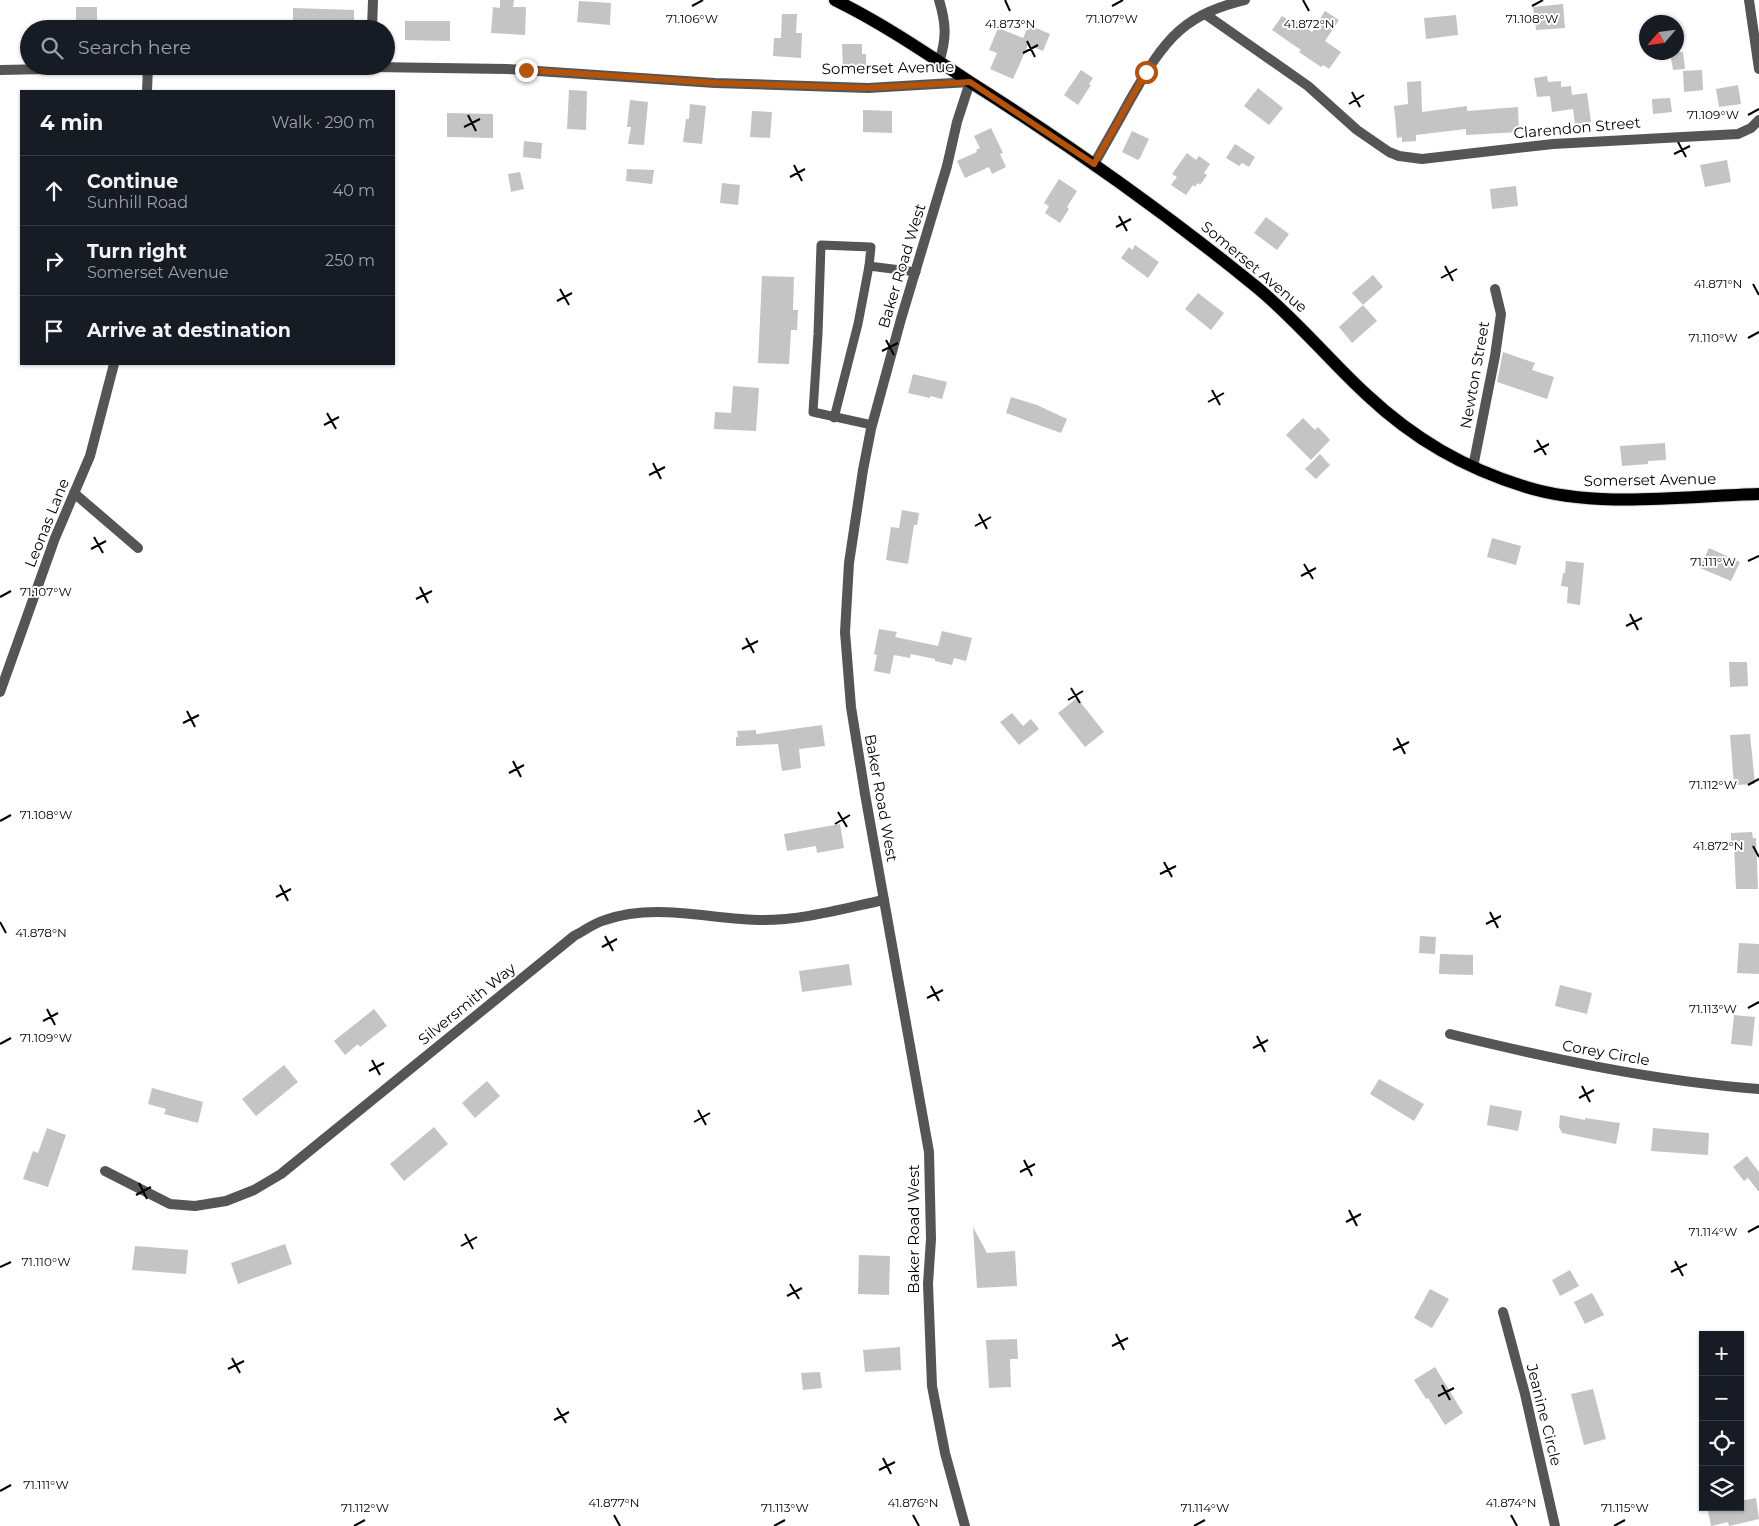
<!DOCTYPE html>
<html lang="en">
<head>
<meta charset="utf-8">
<style>
  body { margin:0; font-family:Montserrat,sans-serif; background:#242831; color:#f1f3f6 }
  .controls { position:absolute; right:15px; bottom:15px; display:grid; overflow:hidden; border-radius:0px; box-shadow:0 1px 4px #0004 }
  .controls button { width:45px; height:45px; display:grid; place-items:center; padding:0; border:0; border-bottom:1px solid #363941; background:#171b24; color:#f1f3f6; font:25px sans-serif }
  .compass { position:absolute; left:1639px; top:15px; width:45px; height:45px; border-radius:50%; background:#171b24; box-shadow:0 1px 4px #0004; rotate:242deg }
  .stop { position:absolute; width:15px; height:15px; margin:-11px; border:4px solid #b45309; border-radius:50%; background:#fff }
  .stop.end { background:#b45309; border-color:#fff; box-shadow:0 1px 5px #0008 }
  .list { margin:0; padding:0; list-style:none }
  h2 { display:flex; justify-content:space-between; align-items:center; height:65px; margin:0; padding:0 20px; font-size:21px }
  h2 small { font-size:16px; font-weight:400; color:#9ea1a6 }
  .list li { display:grid; grid-template-columns:32px 1fr auto; gap:15px; align-items:center; box-sizing:border-box; height:70px; padding:0 20px; border-top:1px solid #363941 }
  .list b { display:block; font-size:19px; white-space:nowrap }
  .list p { margin:0; font-size:16px; white-space:nowrap; color:#9ea1a6 }
  .list em { font-size:16px; font-style:normal; color:#9ea1a6 }
  .icon { flex:none; width:28px; height:28px; fill:none; stroke:currentColor; stroke-width:2; stroke-linecap:round; stroke-linejoin:round }
  .map { position:relative; flex:none; width:1759px; height:1526px; overflow:hidden }
  .search { position:absolute; background:#171b24; box-shadow:0 1px 4px #0004; left:20px; top:20px; width:375px; height:55px; display:flex; align-items:center; gap:12px; box-sizing:border-box; padding:0 18px; border-radius:28px; color:#9ea1a6; font-size:19px }
  .panel { position:absolute; background:#171b24; box-shadow:0 1px 4px #0004; left:20px; top:90px; width:375px; height:275px; border-radius:0px }
  .map>svg:first-child { display:block }
</style>
</head>
<body>
<div class="map">
<svg width="1759" height="1526" viewBox="0 0 1759 1526">
  <rect width="100%" height="100%" fill="#fff"/>
  <g fill="#c4c4c4">
    <path d="M 500,0 L 514,0 L 513,7 L 526,7 L 525,35 L 491,33 L 493,7 L 500,8 Z"/>
    <path d="M 579,1 L 611,3 L 610,25 L 577,22 Z"/>
    <path d="M 1563,4 L 1565,28 L 1536,30 L 1533,7 Z"/>
    <rect x="76" y="7" width="21" height="22"/>
    <path d="M 293,8 L 354,10 L 354,29 L 293,29 Z"/>
    <path d="M 1325,11 L 1339,20 L 1325,41 L 1341,52 L 1329,69 L 1323,65 L 1321,67 L 1299,52 L 1301,50 L 1272,30 L 1282,16 L 1293,23 L 1295,20 L 1312,32 Z"/>
    <path d="M 782,14 L 797,14 L 796,33 L 802,33 L 801,58 L 773,56 L 774,38 L 781,38 Z"/>
    <path d="M 1456,15 L 1458,35 L 1426,39 L 1424,18 Z"/>
    <path d="M 405,21 L 450,21 L 450,41 L 405,40 Z"/>
    <path d="M 1029,25 L 1050,34 L 1043,51 L 1028,45 L 1013,79 L 990,69 L 997,53 L 989,50 L 998,28 L 1023,38 Z"/>
    <path d="M 842,44 L 862,44 L 862,54 L 866,54 L 866,67 L 863,67 L 863,71 L 843,71 Z"/>
    <path d="M 1670,52 L 1683,52 L 1685,69 L 1673,70 Z"/>
    <path d="M 1081,70 L 1093,78 L 1089,84 L 1091,85 L 1078,105 L 1064,95 Z"/>
    <path d="M 1702,70 L 1703,90 L 1684,92 L 1683,71 Z"/>
    <path d="M 1547,76 L 1548,82 L 1561,81 L 1561,87 L 1571,86 L 1572,95 L 1587,93 L 1591,122 L 1575,124 L 1573,109 L 1552,112 L 1550,96 L 1537,97 L 1534,78 Z"/>
    <path d="M 1421,81 L 1422,112 L 1467,106 L 1467,111 L 1518,107 L 1519,132 L 1466,135 L 1466,129 L 1416,135 L 1416,141 L 1402,142 L 1402,137 L 1397,138 L 1394,106 L 1408,104 L 1407,82 Z"/>
    <path d="M 1738,85 L 1741,104 L 1719,107 L 1716,89 Z"/>
    <path d="M 1258,88 L 1283,108 L 1269,125 L 1244,106 Z"/>
    <path d="M 569,90 L 587,91 L 586,130 L 567,129 Z"/>
    <path d="M 1670,98 L 1672,112 L 1653,114 L 1652,99 Z"/>
    <path d="M 630,100 L 648,102 L 644,145 L 628,144 L 631,127 L 627,127 Z"/>
    <path d="M 690,104 L 706,106 L 702,144 L 683,142 L 686,119 L 689,119 Z"/>
    <path d="M 863,110 L 892,111 L 892,133 L 863,132 Z"/>
    <path d="M 752,111 L 772,112 L 770,138 L 750,137 Z"/>
    <path d="M 447,113 L 493,114 L 493,138 L 447,137 Z"/>
    <path d="M 991,128 L 1003,153 L 1000,154 L 1006,167 L 992,174 L 989,167 L 965,178 L 957,161 L 977,152 L 976,150 L 980,148 L 974,136 Z"/>
    <path d="M 1132,131 L 1149,139 L 1140,158 L 1138,160 L 1122,152 Z"/>
    <path d="M 524,141 L 542,143 L 541,159 L 523,157 Z"/>
    <path d="M 1235,144 L 1255,157 L 1249,167 L 1242,163 L 1239,166 L 1226,158 Z"/>
    <path d="M 1187,153 L 1196,160 L 1199,156 L 1210,164 L 1204,173 L 1207,175 L 1200,185 L 1198,183 L 1195,187 L 1193,185 L 1186,195 L 1171,185 L 1177,177 L 1172,174 Z"/>
    <path d="M 1727,160 L 1731,182 L 1705,187 L 1700,165 Z"/>
    <path d="M 627,169 L 654,170 L 652,184 L 626,181 Z"/>
    <path d="M 520,172 L 524,189 L 511,192 L 508,174 Z"/>
    <path d="M 1059,179 L 1077,191 L 1067,207 L 1069,209 L 1060,223 L 1045,213 L 1049,206 L 1044,203 Z"/>
    <path d="M 722,183 L 740,185 L 738,205 L 720,203 Z"/>
    <path d="M 1516,186 L 1518,206 L 1492,209 L 1490,189 Z"/>
    <path d="M 1266,217 L 1289,234 L 1277,250 L 1254,233 Z"/>
    <path d="M 1135,245 L 1159,262 L 1148,278 L 1121,258 L 1129,247 L 1132,250 Z"/>
    <path d="M 1373,275 L 1383,287 L 1363,305 L 1352,293 Z"/>
    <path d="M 762,276 L 794,277 L 793,310 L 798,310 L 797,330 L 791,330 L 789,364 L 758,363 Z"/>
    <path d="M 1198,293 L 1224,313 L 1211,330 L 1185,309 Z"/>
    <path d="M 1363,305 L 1377,321 L 1352,343 L 1339,327 Z"/>
    <path d="M 1503,352 L 1535,363 L 1532,370 L 1554,377 L 1547,399 L 1497,382 Z"/>
    <path d="M 913,374 L 947,382 L 942,399 L 930,396 L 930,398 L 908,393 Z"/>
    <path d="M 733,386 L 759,388 L 756,431 L 714,429 L 715,412 L 731,413 Z"/>
    <path d="M 1011,397 L 1037,405 L 1067,419 L 1061,433 L 1006,413 Z"/>
    <path d="M 1303,418 L 1315,430 L 1318,427 L 1330,440 L 1311,460 L 1286,435 Z"/>
    <path d="M 1665,443 L 1666,460 L 1648,461 L 1648,464 L 1622,466 L 1620,446 Z"/>
    <path d="M 1320,454 L 1330,465 L 1316,479 L 1305,469 Z"/>
    <path d="M 902,510 L 919,513 L 917,525 L 914,525 L 908,564 L 886,560 L 891,527 L 899,528 Z"/>
    <path d="M 1492,538 L 1521,546 L 1516,565 L 1487,557 Z"/>
    <path d="M 1709,548 L 1740,562 L 1731,581 L 1700,568 Z"/>
    <path d="M 1566,561 L 1584,563 L 1580,605 L 1567,603 L 1568,587 L 1561,586 L 1563,573 L 1565,573 Z"/>
    <path d="M 879,629 L 897,632 L 895,637 L 938,646 L 942,631 L 972,638 L 966,661 L 954,658 L 952,665 L 935,661 L 935,659 L 911,654 L 910,658 L 894,655 L 890,674 L 874,671 L 877,655 L 874,654 Z"/>
    <path d="M 1729,662 L 1747,662 L 1748,686 L 1730,687 Z"/>
    <path d="M 1077,698 L 1104,732 L 1085,747 L 1058,713 Z"/>
    <path d="M 1012,713 L 1023,726 L 1031,719 L 1039,729 L 1019,745 L 1000,722 Z"/>
    <path d="M 822,725 L 825,746 L 799,749 L 801,768 L 782,771 L 778,744 L 736,746 L 736,737 L 738,737 L 737,731 L 756,730 L 756,734 Z"/>
    <path d="M 1750,734 L 1755,784 L 1734,785 L 1730,735 Z"/>
    <path d="M 840,824 L 844,848 L 817,853 L 816,846 L 787,851 L 784,834 Z"/>
    <path d="M 1752,832 L 1753,838 L 1756,838 L 1758,889 L 1736,889 L 1734,845 L 1731,845 L 1731,833 Z"/>
    <path d="M 1420,936 L 1436,937 L 1435,954 L 1419,953 Z"/>
    <path d="M 1739,943 L 1759,944 L 1759,974 L 1737,973 Z"/>
    <path d="M 1440,954 L 1473,955 L 1473,975 L 1439,974 Z"/>
    <path d="M 849,964 L 852,985 L 802,992 L 799,971 Z"/>
    <path d="M 1560,985 L 1592,993 L 1587,1014 L 1555,1006 Z"/>
    <path d="M 374,1009 L 387,1026 L 360,1047 L 358,1044 L 345,1055 L 334,1041 Z"/>
    <path d="M 1734,1015 L 1755,1017 L 1752,1046 L 1731,1044 Z"/>
    <path d="M 284,1065 L 298,1082 L 256,1116 L 242,1099 Z"/>
    <path d="M 1379,1079 L 1424,1104 L 1414,1121 L 1370,1094 Z"/>
    <path d="M 487,1081 L 500,1096 L 475,1118 L 462,1103 Z"/>
    <path d="M 152,1088 L 203,1102 L 198,1123 L 164,1114 L 166,1109 L 148,1104 Z"/>
    <path d="M 1490,1105 L 1522,1111 L 1518,1131 L 1487,1125 Z"/>
    <path d="M 1560,1115 L 1585,1120 L 1585,1118 L 1620,1123 L 1616,1144 L 1562,1133 L 1559,1127 Z"/>
    <path d="M 434,1127 L 448,1144 L 404,1181 L 390,1164 Z"/>
    <path d="M 47,1128 L 66,1135 L 48,1187 L 23,1179 L 33,1151 L 38,1153 Z"/>
    <path d="M 1653,1128 L 1709,1133 L 1708,1155 L 1651,1151 Z"/>
    <path d="M 1747,1156 L 1759,1172 L 1759,1192 L 1748,1178 L 1744,1181 L 1733,1167 Z"/>
    <path d="M 973,1227 L 987,1253 L 1015,1251 L 1017,1286 L 977,1288 Z"/>
    <path d="M 285,1244 L 292,1264 L 238,1284 L 231,1263 Z"/>
    <path d="M 135,1246 L 188,1250 L 186,1274 L 132,1270 Z"/>
    <path d="M 859,1255 L 890,1256 L 889,1295 L 858,1294 Z"/>
    <path d="M 1570,1270 L 1579,1286 L 1560,1296 L 1552,1280 Z"/>
    <path d="M 1430,1289 L 1449,1299 L 1432,1328 L 1414,1318 Z"/>
    <path d="M 1592,1293 L 1604,1315 L 1585,1324 L 1574,1302 Z"/>
    <path d="M 1017,1339 L 1018,1359 L 1010,1359 L 1011,1387 L 989,1388 L 986,1340 Z"/>
    <path d="M 900,1347 L 901,1370 L 865,1372 L 863,1350 Z"/>
    <path d="M 1435,1367 L 1463,1413 L 1445,1425 L 1428,1398 L 1426,1399 L 1414,1380 Z"/>
    <path d="M 820,1372 L 822,1388 L 803,1390 L 801,1373 Z"/>
    <path d="M 1593,1389 L 1606,1439 L 1584,1445 L 1571,1394 Z"/>
    <path d="M 1756,1498 L 1759,1519 L 1729,1526 L 1728,1522 L 1711,1526 L 1707,1507 L 1740,1507 L 1740,1501 Z"/>
  </g>
  <g fill="none" stroke-linecap="round" stroke-linejoin="round">
    <g stroke="#dbdbdb" stroke-width="14">
      <path id="primary" d="M 835,0 C 882,23 926,53 970,82 C 1068,144 1163,211 1254,285 C 1295,318 1328,359 1367,395 C 1414,439 1464,468 1526,487 C 1597,509 1685,496 1759,494"/>
    </g>
    <g stroke="#555" stroke-width="9">
      <path d="M 834,418 L 858,324 L 869,266"/>
      <path d="M 872,425 L 813,412 L 818,334 L 821,245 L 871,247 L 869,266 L 916,272"/>
    </g>
    <g stroke="#555" stroke-width="10">
      <path d="M 939,0 C 946,23 947,38 939,62"/>
      <path d="M 1749,0 L 1759,69"/>
      <path d="M 1205,14 L 1308,86 L 1357,130 L 1389,152 L 1399,156 L 1422,159 L 1553,144 L 1738,134 L 1751,128 L 1759,120"/>
      <path d="M 372,29 L 373,0"/>
      <path d="M 0,70 L 148,67 L 372,67 L 507,69 L 715,83 L 868,88 L 970,82 L 957,122 L 947,166 L 901,319 L 871,429 L 863,470 L 849,563 L 845,632 L 851,707 L 865,794 L 929,1152 L 931,1239 L 928,1284 L 932,1386 L 945,1453 L 965,1526"/>
      <path d="M 147,91 L 148,67"/>
      <path d="M 1094,164 C 1106,143 1118,122 1130,100 C 1144,76 1158,50 1179,31 C 1198,14 1221,6 1245,0"/>
      <path d="M 1473,467 L 1495,356 L 1501,314 L 1495,289"/>
      <path d="M 74,493 L 138,548"/>
      <path d="M 0,692 L 55,538 L 90,456 L 114,364"/>
      <path d="M 1450,1034 C 1552,1059 1654,1081 1759,1089"/>
      <path d="M 105,1171 L 170,1204 L 195,1206 L 226,1201 L 254,1190 L 281,1174 L 574,936 C 584,931 594,923 605,920 C 656,902 711,920 763,920 C 804,920 845,908 884,900"/>
      <path d="M 1503,1312 L 1525,1394 L 1555,1526"/>
    </g>
    <use href="#primary" stroke="#000" stroke-width="12"/>
  </g>
  <g fill="none" stroke-linecap="round" stroke-linejoin="round">
    <path stroke="#b45309" stroke-width="6" d="M 526,70 L 716,83 L 868,88 L 970,82 L 1094,164 L 1146,72"/>
  </g>
  <path fill="none" stroke="#000" stroke-width="2" d="M 1005,0 L 1010,11M 1303,0 L 1309,11M 692,6 L 703,0M 1112,6 L 1123,0M 1532,6 L 1543,0M 1027,41 L 1035,57M 1023,53 L 1038,45M 1352,92 L 1360,107M 1349,104 L 1364,95M 468,115 L 476,131M 1748,115 L 1759,109M 464,127 L 480,119M 1678,142 L 1686,157M 1674,154 L 1690,146M 794,165 L 802,181M 790,177 L 805,169M 1119,216 L 1127,231M 1116,227 L 1131,219M 1445,266 L 1453,281M 1441,278 L 1457,269M 1753,284 L 1759,295M 560,289 L 569,305M 557,301 L 572,293M 1748,338 L 1759,332M 886,340 L 894,355M 882,351 L 898,343M 1212,390 L 1220,405M 1208,402 L 1224,393M 327,413 L 336,429M 324,425 L 339,417M 1537,440 L 1546,455M 1534,452 L 1549,444M 653,463 L 661,479M 649,475 L 665,467M 979,514 L 987,529M 975,526 L 991,517M 94,537 L 103,553M 91,549 L 106,541M 1748,561 L 1759,556M 1304,564 L 1313,579M 1301,576 L 1316,568M 420,587 L 428,603M 0,597 L 11,591M 416,599 L 432,591M 1630,614 L 1638,630M 1626,626 L 1642,618M 746,638 L 754,653M 742,649 L 758,641M 1071,688 L 1080,703M 1068,700 L 1083,691M 187,711 L 195,727M 183,723 L 199,715M 1397,738 L 1405,754M 1393,750 L 1409,742M 513,761 L 521,777M 509,773 L 524,765M 1748,785 L 1759,779M 838,812 L 847,827M 0,821 L 11,815M 835,824 L 850,815M 1753,846 L 1759,857M 1164,862 L 1172,877M 1160,874 L 1176,866M 280,885 L 288,901M 276,897 L 291,889M 1490,912 L 1498,928M 0,922 L 6,933M 1486,924 L 1501,916M 605,936 L 613,951M 602,947 L 617,939M 931,986 L 939,1001M 927,998 L 943,990M 1748,1008 L 1759,1002M 47,1009 L 55,1025M 43,1021 L 58,1013M 1257,1036 L 1265,1052M 0,1044 L 11,1038M 1253,1048 L 1268,1040M 372,1060 L 380,1075M 369,1071 L 384,1063M 1582,1086 L 1590,1102M 1579,1098 L 1594,1090M 698,1110 L 706,1125M 694,1122 L 710,1113M 1024,1160 L 1032,1176M 1020,1172 L 1035,1164M 139,1183 L 147,1199M 136,1195 L 151,1187M 1349,1210 L 1357,1226M 1346,1222 L 1361,1214M 1748,1232 L 1759,1226M 465,1234 L 473,1249M 461,1246 L 477,1237M 1675,1261 L 1683,1276M 0,1267 L 11,1262M 1671,1272 L 1687,1264M 790,1284 L 799,1299M 787,1296 L 802,1288M 1116,1334 L 1124,1350M 1112,1346 L 1128,1338M 232,1358 L 240,1373M 228,1369 L 244,1361M 1442,1385 L 1450,1400M 1438,1396 L 1454,1388M 557,1408 L 566,1423M 554,1420 L 569,1412M 883,1458 L 891,1474M 879,1470 L 895,1462M 0,1491 L 11,1485M 614,1515 L 620,1526M 913,1515 L 919,1526M 1511,1515 L 1517,1526M 354,1526 L 365,1520M 774,1526 L 785,1520M 1194,1526 L 1205,1520M 1614,1526 L 1625,1520"/>
  <g text-anchor="middle" stroke-width="4" stroke-linejoin="round" paint-order="stroke">
    <g font-size="15" fill="#000" stroke="#fff">
      <text transform="translate(888 68) rotate(-1)" y="5">Somerset Avenue</text>
      <text transform="translate(1577 128) rotate(-5)" y="5">Clarendon Street</text>
      <text transform="translate(902 266) rotate(-73)" y="5">Baker Road West</text>
      <text transform="translate(1254 267) rotate(40)" y="5">Somerset Avenue</text>
      <text transform="translate(1475 375) rotate(-80)" y="5">Newton Street</text>
      <text transform="translate(1650 480) rotate(-1)" y="5">Somerset Avenue</text>
      <text transform="translate(47 523) rotate(-68)" y="5">Leonas Lane</text>
      <text transform="translate(881 798) rotate(80)" y="5">Baker Road West</text>
      <text transform="translate(467 1004) rotate(-39)" y="5">Silversmith Way</text>
      <text transform="translate(1606 1053) rotate(10)" y="5">Corey Circle</text>
      <text transform="translate(914 1229) rotate(-90)" y="5">Baker Road West</text>
      <text transform="translate(1544 1415) rotate(76)" y="5">Jeanine Circle</text>
    </g>
  </g>
  <g font-size="12" text-anchor="middle" fill="#000" stroke="#fff" stroke-width="4" stroke-linejoin="round" paint-order="stroke">
    <text x="1112" y="23">71.107°W</text>
    <text x="692" y="23">71.106°W</text>
    <text x="1532" y="23">71.108°W</text>
    <text x="1309" y="28">41.872°N</text>
    <text x="1010" y="28">41.873°N</text>
    <text x="1713" y="119">71.109°W</text>
    <text x="1718" y="288">41.871°N</text>
    <text x="1713" y="342">71.110°W</text>
    <text x="1713" y="566">71.111°W</text>
    <text x="46" y="596">71.107°W</text>
    <text x="1713" y="789">71.112°W</text>
    <text x="46" y="819">71.108°W</text>
    <text x="1718" y="850">41.872°N</text>
    <text x="41" y="937">41.878°N</text>
    <text x="1713" y="1013">71.113°W</text>
    <text x="46" y="1042">71.109°W</text>
    <text x="1713" y="1236">71.114°W</text>
    <text x="46" y="1266">71.110°W</text>
    <text x="46" y="1489">71.111°W</text>
    <text x="614" y="1507">41.877°N</text>
    <text x="913" y="1507">41.876°N</text>
    <text x="1511" y="1507">41.874°N</text>
    <text x="365" y="1512">71.112°W</text>
    <text x="785" y="1512">71.113°W</text>
    <text x="1205" y="1512">71.114°W</text>
    <text x="1625" y="1512">71.115°W</text>
  </g>
</svg>
<div class="controls">
<button>+</button>
<button>−</button>
<button><svg class="icon" aria-label="locate" viewBox="0 0 24 24"><circle cx="12" cy="12" r="6"/><path d="M12 2v4M12 18v4M2 12h4M18 12h4"/></svg></button>
<button><svg class="icon" aria-label="layers" viewBox="0 0 24 24"><path d="M12 4l9 5-9 5-9-5zM3 14l9 5 9-5"/></svg></button>
</div>
<svg class="compass" viewBox="-18 -18 36 36"><path d="M0-13l5 13h-10z" fill="#e53935"/><path d="M0 13l5-13h-10z" fill="#9ea1a6"/></svg>
<div class="stop" style="left:1146px;top:72px"></div>
<div class="stop end" style="left:526px;top:70px"></div>
<div class="search"><svg class="icon" aria-label="search" viewBox="0 0 24 24"><circle cx="10" cy="10" r="6"/><path d="M15 15l6 6"/></svg>Search here</div>
<section class="panel">
<h2>4 min<small>Walk · 290 m</small></h2>
<ul class="list">
<li><svg class="icon" aria-label="ahead" viewBox="0 0 24 24"><path d="M12 20V5M6 11l6-6 6 6"/></svg><div><b>Continue</b><p>Sunhill Road</p></div><em>40 m</em></li>
<li><svg class="icon" aria-label="right" viewBox="0 0 24 24"><path d="M7 20v-9h11M14 6l5 5-5 5"/></svg><div><b>Turn right</b><p>Somerset Avenue</p></div><em>250 m</em></li>
<li><svg class="icon" aria-label="arrive" viewBox="0 0 24 24"><path d="M6 21V4h12l-3 4 3 4H6"/></svg><div><b>Arrive at destination</b></div></li>
</ul>
</section>
</div>
</body>
</html>
